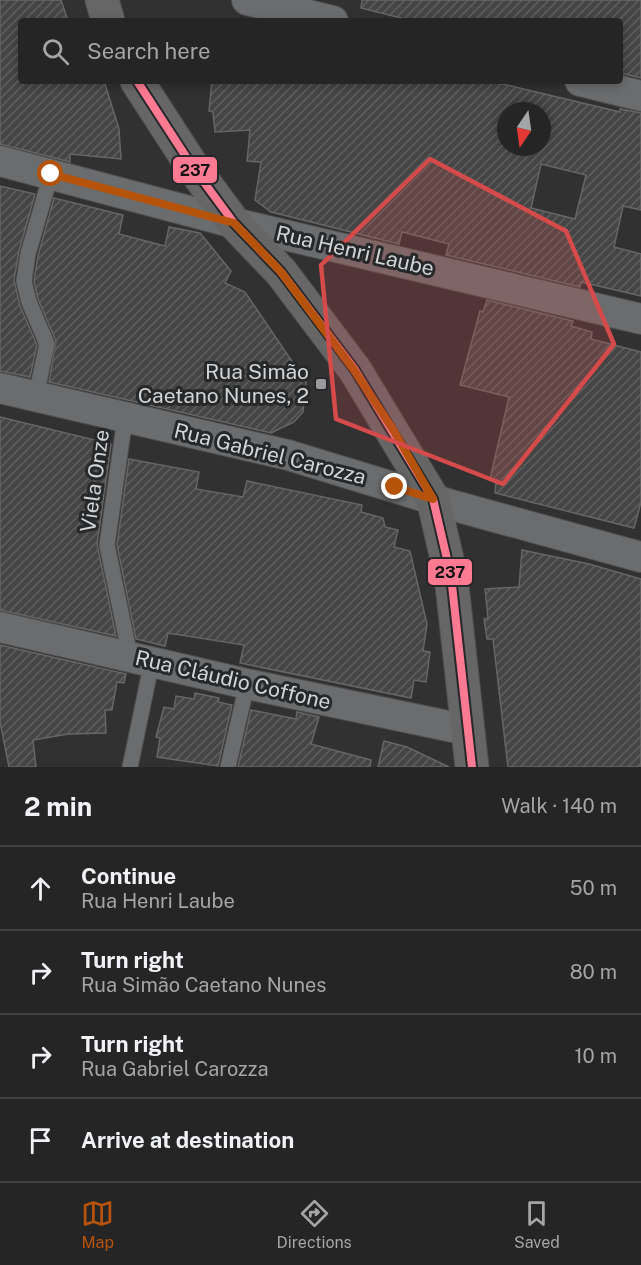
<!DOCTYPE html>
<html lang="en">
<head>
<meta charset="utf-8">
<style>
  body { margin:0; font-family:"Public Sans",sans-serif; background:#313132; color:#f1f3f6 }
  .compass { position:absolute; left:497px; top:102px; width:54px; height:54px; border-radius:50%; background:#252526; box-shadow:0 3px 9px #0003; rotate:193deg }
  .stop { position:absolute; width:18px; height:18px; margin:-14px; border:4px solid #b45309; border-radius:50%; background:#fff }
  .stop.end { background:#b45309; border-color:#fff; box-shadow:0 2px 6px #0008 }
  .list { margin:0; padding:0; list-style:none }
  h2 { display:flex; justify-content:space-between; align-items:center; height:78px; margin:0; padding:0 24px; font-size:26px }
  h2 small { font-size:20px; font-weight:400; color:#a3a5a7 }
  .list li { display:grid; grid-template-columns:39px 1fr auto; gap:18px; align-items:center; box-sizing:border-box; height:84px; padding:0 24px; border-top:2px solid #424243 }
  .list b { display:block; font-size:22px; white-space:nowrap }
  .list p { margin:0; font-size:20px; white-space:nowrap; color:#a3a5a7 }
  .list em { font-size:20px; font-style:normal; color:#a3a5a7 }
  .icon { flex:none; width:33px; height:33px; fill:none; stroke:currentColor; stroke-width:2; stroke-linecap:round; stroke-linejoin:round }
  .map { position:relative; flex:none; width:641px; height:767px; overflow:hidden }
  .search { position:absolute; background:#252526; box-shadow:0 3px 9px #0003; left:18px; right:18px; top:18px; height:66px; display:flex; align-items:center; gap:15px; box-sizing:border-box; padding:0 21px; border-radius:6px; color:#a3a5a7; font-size:22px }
  .sheet { height:414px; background:#252526 }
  nav { display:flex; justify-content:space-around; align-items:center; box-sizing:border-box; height:84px; border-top:2px solid #424243; background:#252526; font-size:16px; color:#a3a5a7 }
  nav a { display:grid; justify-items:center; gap:3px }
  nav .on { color:#b45309 }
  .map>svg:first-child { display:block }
</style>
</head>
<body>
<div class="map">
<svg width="641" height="767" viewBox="0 0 641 767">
  <defs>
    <pattern id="building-hatch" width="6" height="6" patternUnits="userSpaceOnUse" patternTransform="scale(1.5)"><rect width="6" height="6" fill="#454545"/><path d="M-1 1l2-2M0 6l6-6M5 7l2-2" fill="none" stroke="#5f5f5f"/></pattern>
  </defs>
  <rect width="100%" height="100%" fill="#313132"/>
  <g fill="url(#building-hatch)" stroke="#666667" stroke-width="1.5" fill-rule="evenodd">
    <path d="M 0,0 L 61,0 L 68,21 L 21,21 L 21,81 L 104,81 L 119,129 L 121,159 L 70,154 L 70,162 L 0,144 Z"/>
    <path d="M 362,0 L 641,0 L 641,78 L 620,73 L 620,21 L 413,21 L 361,8 Z"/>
    <path d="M 212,81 L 490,81 L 620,112 L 620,109 L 641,113 L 641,210 L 623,206 L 614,247 L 641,254 L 641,296 L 581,282 L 580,287 L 446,255 L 449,244 L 402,232 L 399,244 L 271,212 L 255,200 L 261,162 L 247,161 L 250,130 L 215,132 L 213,112 L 209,111 ZM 506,111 L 542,111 L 542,147 L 506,147 ZM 541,164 L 586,175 L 575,219 L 531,208 Z"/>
    <path d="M 0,186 L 35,194 L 19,251 L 14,280 L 20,306 L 37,345 L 30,377 L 0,371 Z"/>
    <path d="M 54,198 L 123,215 L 119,234 L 165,246 L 169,227 L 200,233 L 231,271 L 225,283 L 245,292 L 306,382 L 303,412 L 294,422 L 271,433 L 49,382 L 56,341 L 38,299 L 34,281 L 38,256 Z"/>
    <path d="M 487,300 L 573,321 L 571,326 L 592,332 L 591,339 L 641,352 L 641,502 L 634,528 L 495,493 L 496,480 L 490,479 L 509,397 L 460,385 L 480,311 L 483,312 Z"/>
    <path d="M 0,417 L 111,444 L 97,544 L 116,636 L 0,610 Z"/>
    <path d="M 129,459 L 199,472 L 196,489 L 243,497 L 247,481 L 362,505 L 361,512 L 383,518 L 385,527 L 398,530 L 394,547 L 410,551 L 427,624 L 423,651 L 430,652 L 426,682 L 414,680 L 411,698 L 240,663 L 244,645 L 168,633 L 165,646 L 136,639 L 117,545 Z"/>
    <path d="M 522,550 L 589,564 L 641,579 L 641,767 L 508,767 L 493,639 L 487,639 L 484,619 L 488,618 L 485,589 L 519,587 Z"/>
    <path d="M 0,645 L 126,674 L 124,683 L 117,682 L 112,710 L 105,710 L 106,733 L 68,734 L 33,740 L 36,767 L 9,767 L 0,722 Z"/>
    <path d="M 195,693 L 219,698 L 218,702 L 232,705 L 218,766 L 157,757 L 160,738 L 156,737 L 164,707 L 174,709 L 176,696 L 194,699 Z"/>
    <path d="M 251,710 L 296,719 L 297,712 L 319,717 L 311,744 L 371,760 L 370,767 L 238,767 Z"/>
    <path d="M 384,741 L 407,747 L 449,767 L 378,767 Z"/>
  </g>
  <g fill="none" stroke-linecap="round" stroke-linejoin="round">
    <g stroke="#4e4e4f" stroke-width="17">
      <g id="service">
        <path d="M 36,396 L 47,344 L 29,302 L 24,281 L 28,254 L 51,174"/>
        <path d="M 125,418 L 107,545 L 130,656"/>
        <path d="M 130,767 L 152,661"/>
        <path d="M 228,767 L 247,684"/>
      </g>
    </g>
    <g stroke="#4e4e4f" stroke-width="32">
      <g id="minor">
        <path d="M 247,0 L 333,21"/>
        <path d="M 580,81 L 641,96"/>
        <path d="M 0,161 L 234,223 L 641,319"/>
        <path d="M 0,388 L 288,455 L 455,506 L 641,557"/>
        <path d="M 0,627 L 247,684 L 467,730"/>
      </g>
    </g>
    <g stroke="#4e4e4f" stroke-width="35">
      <g id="secondary">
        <path d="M 102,0 L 108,21"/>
        <path d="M 137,81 L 192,166 L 234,223 L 281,272 L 355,370 L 433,499 L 451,576 L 472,767"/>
      </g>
    </g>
    <use href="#service" stroke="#6b6c6d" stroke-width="15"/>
    <use href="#minor" stroke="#6b6c6d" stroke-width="30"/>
    <use href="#secondary" stroke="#676667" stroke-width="33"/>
    <g stroke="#262829" stroke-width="12">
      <path id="bus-1" d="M 137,81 L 192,166 L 234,223 L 281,272 L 355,370 L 433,499 L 451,576 L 472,767"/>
    </g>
    <use href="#bus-1" stroke="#fe7a93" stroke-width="8"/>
  </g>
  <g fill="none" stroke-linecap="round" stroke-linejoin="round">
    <path stroke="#b45309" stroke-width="8" d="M 51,174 L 234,223 L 281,272 L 354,370 L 394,431 L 433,499 L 395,487"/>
  </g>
  <path fill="#d54a4b" fill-opacity="0.2" stroke="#d54a4b" stroke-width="4.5" stroke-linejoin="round" d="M 430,159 L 566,231 L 614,344 L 503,484 L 336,419 L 321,265 Z"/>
  <rect fill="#9a9a9c" stroke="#262829" stroke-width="2" x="315" y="378" width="12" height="12" rx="3"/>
  <g text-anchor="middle" stroke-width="6" stroke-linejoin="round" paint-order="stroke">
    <g font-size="21" fill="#d2d3d5" stroke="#262829">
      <text transform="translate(355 251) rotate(13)" y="7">Rua Henri Laube</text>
      <text transform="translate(270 454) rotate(14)" y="7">Rua Gabriel Carozza</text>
      <text transform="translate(95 481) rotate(-82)" y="7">Viela Onze</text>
      <text transform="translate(233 680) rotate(13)" y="7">Rua Cláudio Coffone</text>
    </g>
    <g font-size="21" fill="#d2d3d5" stroke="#262829" text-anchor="end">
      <text x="309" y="379">Rua Simão<tspan x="309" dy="24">Caetano Nunes, 2</tspan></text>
    </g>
  </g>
  <g stroke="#262829" stroke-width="2">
    <rect x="172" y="156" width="46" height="28" rx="6" fill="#fe7a93"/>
    <rect x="427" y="558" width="46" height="28" rx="6" fill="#fe7a93"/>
  </g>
  <g font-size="16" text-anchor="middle" font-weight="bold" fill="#111">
    <text x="195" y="176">237</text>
    <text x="450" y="578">237</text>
  </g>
</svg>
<svg class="compass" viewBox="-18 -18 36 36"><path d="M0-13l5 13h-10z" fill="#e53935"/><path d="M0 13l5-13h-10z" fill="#a3a5a7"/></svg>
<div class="stop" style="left:51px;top:174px"></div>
<div class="stop end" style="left:395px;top:487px"></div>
<div class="search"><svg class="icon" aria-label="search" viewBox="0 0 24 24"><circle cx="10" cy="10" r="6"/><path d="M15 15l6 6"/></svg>Search here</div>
</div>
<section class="sheet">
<h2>2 min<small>Walk · 140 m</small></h2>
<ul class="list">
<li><svg class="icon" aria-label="ahead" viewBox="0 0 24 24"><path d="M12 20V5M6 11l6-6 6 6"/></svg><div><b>Continue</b><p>Rua Henri Laube</p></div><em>50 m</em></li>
<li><svg class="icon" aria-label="right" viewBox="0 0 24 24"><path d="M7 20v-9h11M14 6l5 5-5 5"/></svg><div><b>Turn right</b><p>Rua Simão Caetano Nunes</p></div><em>80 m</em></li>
<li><svg class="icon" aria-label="right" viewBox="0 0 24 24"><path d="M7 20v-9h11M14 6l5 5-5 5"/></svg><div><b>Turn right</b><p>Rua Gabriel Carozza</p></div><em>10 m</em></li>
<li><svg class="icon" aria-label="arrive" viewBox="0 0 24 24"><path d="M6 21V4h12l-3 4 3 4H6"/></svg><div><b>Arrive at destination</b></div></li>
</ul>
</section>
<nav>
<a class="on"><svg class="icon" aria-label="map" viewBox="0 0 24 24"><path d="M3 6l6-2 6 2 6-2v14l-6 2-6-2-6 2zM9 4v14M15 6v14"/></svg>Map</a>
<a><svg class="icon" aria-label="directions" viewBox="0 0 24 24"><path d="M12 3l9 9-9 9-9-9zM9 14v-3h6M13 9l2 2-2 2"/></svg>Directions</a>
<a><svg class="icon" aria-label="saved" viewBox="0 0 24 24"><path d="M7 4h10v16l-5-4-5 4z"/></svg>Saved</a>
</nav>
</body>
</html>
